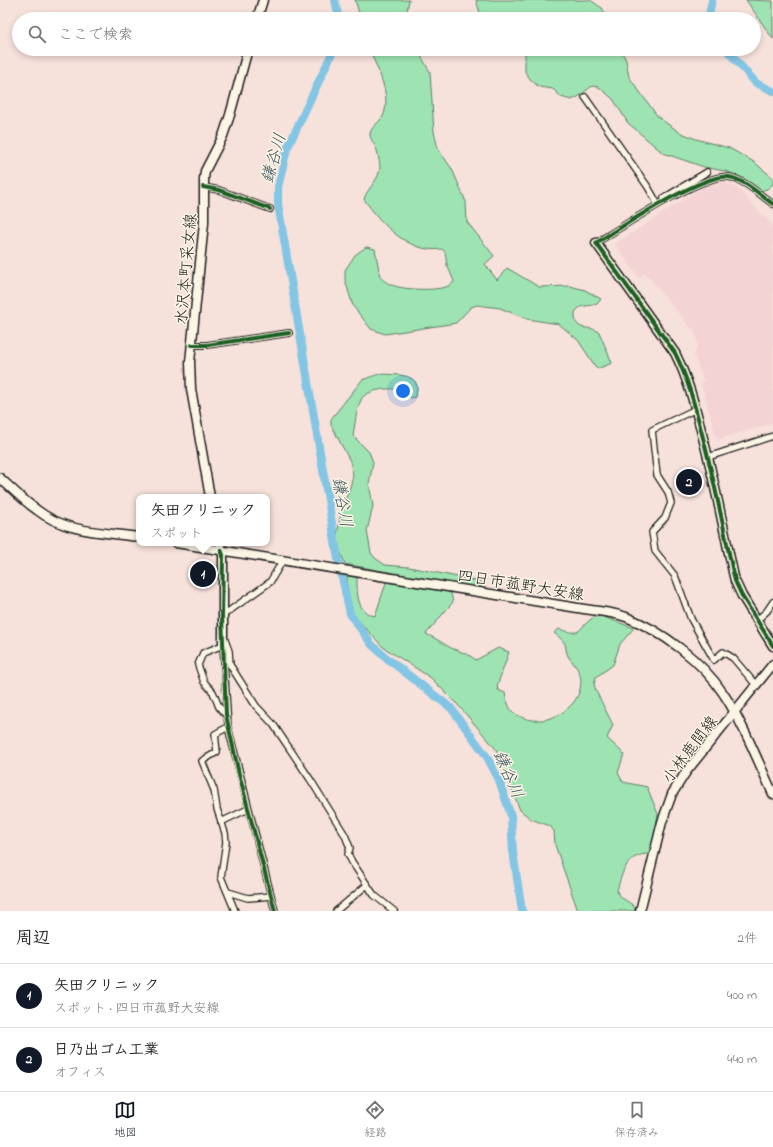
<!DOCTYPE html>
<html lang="ja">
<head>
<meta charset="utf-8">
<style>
  body { margin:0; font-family:"Indie Flower","Klee One",sans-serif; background:#f2f2f2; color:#222 }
  .you { position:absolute; left:403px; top:391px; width:14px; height:14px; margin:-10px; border:3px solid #fff; border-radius:50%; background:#1a73e8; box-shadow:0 0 0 6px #1a73e833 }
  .badge { display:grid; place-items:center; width:26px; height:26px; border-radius:50%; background:#111827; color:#fff; font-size:13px; font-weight:700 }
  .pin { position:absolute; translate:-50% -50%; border:2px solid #fff; box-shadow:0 1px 4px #0006 }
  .popup { position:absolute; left:136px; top:494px; width:134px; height:52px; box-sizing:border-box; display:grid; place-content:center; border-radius:8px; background:#fff; filter:drop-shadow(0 1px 3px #0005); font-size:13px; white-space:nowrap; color:#767676 }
  .popup b { font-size:15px; color:#222 }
  .popup::after { content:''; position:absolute; left:50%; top:100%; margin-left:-8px; border:8px solid transparent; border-top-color:#fff }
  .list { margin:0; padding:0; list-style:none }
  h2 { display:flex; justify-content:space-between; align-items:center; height:52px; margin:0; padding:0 16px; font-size:17px }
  h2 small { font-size:13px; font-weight:400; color:#767676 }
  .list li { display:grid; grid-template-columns:26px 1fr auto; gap:12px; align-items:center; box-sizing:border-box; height:64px; padding:0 16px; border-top:1px solid #e0e0e0 }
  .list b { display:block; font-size:15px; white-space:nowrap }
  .list p { margin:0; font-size:13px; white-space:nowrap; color:#767676 }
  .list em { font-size:13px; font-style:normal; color:#767676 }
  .icon { flex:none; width:22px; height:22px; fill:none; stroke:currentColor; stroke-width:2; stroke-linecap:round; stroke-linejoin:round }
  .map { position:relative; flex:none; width:773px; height:911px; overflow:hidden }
  .search { position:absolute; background:#fff; box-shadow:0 2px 6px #0003; left:12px; right:12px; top:12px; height:44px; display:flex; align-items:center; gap:10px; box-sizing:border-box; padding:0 14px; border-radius:22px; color:#767676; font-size:15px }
  .sheet { height:180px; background:#fff }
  nav { display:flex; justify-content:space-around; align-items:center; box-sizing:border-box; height:56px; border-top:1px solid #e0e0e0; background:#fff; font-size:11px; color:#767676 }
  nav a { display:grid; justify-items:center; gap:2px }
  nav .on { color:#111827 }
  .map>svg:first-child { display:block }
</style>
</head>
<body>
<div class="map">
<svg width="773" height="911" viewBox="0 0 773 911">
  <rect width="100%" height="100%" fill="#f7e1db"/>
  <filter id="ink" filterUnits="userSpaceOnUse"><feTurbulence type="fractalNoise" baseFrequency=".025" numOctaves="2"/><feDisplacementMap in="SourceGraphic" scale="8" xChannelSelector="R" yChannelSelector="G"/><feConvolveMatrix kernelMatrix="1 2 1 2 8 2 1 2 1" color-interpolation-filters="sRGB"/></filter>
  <g filter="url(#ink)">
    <path fill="#f4d3d4" d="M 719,180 L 736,187 L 773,226 L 773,423 L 719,439 L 716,436 L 701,383 L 704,382 L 694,355 L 698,344 L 696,334 L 645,273 L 639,278 L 615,244 L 708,184 L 718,186 Z"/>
    <g fill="#9ee4b2" stroke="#5d8067">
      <path d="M 355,0 L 409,0 L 406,17 L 408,19 L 361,19 Z"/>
      <path d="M 476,0 L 590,0 L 602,8 L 608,19 L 482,19 Z"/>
      <path d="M 746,0 L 773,1 L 773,39 Z"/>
      <path d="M 369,49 L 417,49 L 430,72 L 434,132 L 438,149 L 452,169 L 466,202 L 467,222 L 494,256 L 485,264 L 497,280 L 507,268 L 539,287 L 570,286 L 585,290 L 601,299 L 597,304 L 580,307 L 575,312 C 574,334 588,324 599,332 L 612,363 L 597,369 L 578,340 L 559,324 L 527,319 L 500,308 L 477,305 L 471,307 L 456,323 L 385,334 L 371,329 L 353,306 L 345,280 L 345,270 L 355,255 L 366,247 L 375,249 L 380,276 C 382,280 387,283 392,285 C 402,290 450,293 454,281 L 447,265 L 445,252 L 442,249 C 409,254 381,224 364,199 C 368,187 380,180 380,166 C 379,161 378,152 376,148 C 374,142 370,140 370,134 C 371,126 382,121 384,114 C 391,93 377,68 369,49 Z"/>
      <path d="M 522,49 L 620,49 L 626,60 L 629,77 L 658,117 L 679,132 L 696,139 L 729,148 L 754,162 L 773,178 L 773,184 L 767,189 L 760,191 L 729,172 L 704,167 L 663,153 L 628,123 L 613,99 L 599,87 L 592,86 L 578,97 L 571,100 L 561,97 L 553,89 L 539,87 L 531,80 L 525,72 L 525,54 Z"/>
      <path d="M 379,374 C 395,375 425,372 415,397 L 411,398 C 407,395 403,391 398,390 C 389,387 365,390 361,400 C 356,410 355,425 353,436 L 369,452 L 373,462 L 369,484 L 373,506 L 367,531 L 371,553 L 375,558 L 385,565 L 409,567 L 482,582 L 481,589 L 345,564 L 336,541 L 342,507 L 350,488 L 353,475 L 350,461 L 331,425 L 331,419 L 362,380 Z"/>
      <path d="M 347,575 L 357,576 C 357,592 356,613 375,616 L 387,580 L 450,590 L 453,602 L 426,634 C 435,638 441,642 449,647 C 459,652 466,652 476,660 L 498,648 L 509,652 L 497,686 L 498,690 L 505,693 C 506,698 508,705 511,710 C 514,714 519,716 524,718 C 548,727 582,708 581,680 C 580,669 573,664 568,656 C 566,652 566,648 565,644 C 563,640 558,636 554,633 L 559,629 C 584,637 576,629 594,617 L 601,616 L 634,628 L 620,644 L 613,665 L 596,677 L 594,684 L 596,691 L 613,725 L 607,738 L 624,754 L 618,773 L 623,782 L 647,787 L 658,814 L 651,854 C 627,853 622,872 617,891 C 619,901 633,900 636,911 L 578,911 L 555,845 L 554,831 L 550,826 L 531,819 L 520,810 L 496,749 L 457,704 L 431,678 L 383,647 L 354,616 L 347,593 Z"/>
    </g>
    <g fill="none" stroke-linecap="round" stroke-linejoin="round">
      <g stroke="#83c5e4" stroke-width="8">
        <path d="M 335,0 L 339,19"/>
        <path d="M 710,19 L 709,15 L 712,0"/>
        <path d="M 334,49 L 287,149 L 278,187 L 278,204 L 338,559 L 350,614 L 372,645 L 389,660 L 451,708 L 487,757 L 499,780 L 511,816 L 513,852 L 522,911"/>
        <path d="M 726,49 L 756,83 L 773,91"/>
      </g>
      <g stroke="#1c1c1c" stroke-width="8">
        <g id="street">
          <path d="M 585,97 L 648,187 L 656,201 L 656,205"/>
          <path d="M 203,187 L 219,190 L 270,209"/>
          <path d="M 664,198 L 707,172"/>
          <path d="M 596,243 C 620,228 704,172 729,177 C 745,180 760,195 773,204"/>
          <path d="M 192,345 L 207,345 L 289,333"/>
          <path d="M 696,409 L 652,430 L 657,475 L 668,492 L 671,503 L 665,518 L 652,532 L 655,551 L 675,576 L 691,619 L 714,660 L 723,652 L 733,658 L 756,685"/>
          <path d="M 708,457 L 773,436"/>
          <path d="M 222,616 L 270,582 L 283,560"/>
          <path d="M 757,620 L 767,611 L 773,602"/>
          <path d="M 225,640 L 229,651 L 230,665 L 256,706 L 273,724 L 310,779 L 345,835 L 350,848 L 348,854 L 352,862 L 374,895 L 394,911"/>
          <path d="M 226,715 L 219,707 L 213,692 L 204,682 L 198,665 L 203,653 L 223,645 L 228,727 L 275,911"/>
          <path d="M 228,727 L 215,734 L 217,752 L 202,761 L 214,790 L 217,809 L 225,833 L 226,842 L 221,877 L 235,911"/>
          <path d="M 221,822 L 248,809"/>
          <path d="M 228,892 L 248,898 L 271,896"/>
          <path d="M 336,911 L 367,885"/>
        </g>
      </g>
      <g stroke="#1c1c1c" stroke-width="11">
        <g id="secondary">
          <path d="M 257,19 L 263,0"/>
          <path d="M 596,243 L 675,353 C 688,379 695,406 702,434 C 715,482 724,532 735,581 L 742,596 L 773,646"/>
          <path d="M 0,478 C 12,489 24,501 37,510 C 66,533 104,532 139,537"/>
          <path d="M 210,497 L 191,389 L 190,362 L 204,223 L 204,179 L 205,171 L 223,136 L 230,115 L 248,49"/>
          <path d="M 176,543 L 584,609 C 598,611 613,612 626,617 C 662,631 702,661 723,693 C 743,723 758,761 773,794"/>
          <path d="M 220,543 L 223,555 L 223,645"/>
          <path d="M 640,911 L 662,822 L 672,794 L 686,772 L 773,664"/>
        </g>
      </g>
      <use href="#street" stroke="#fcf5e5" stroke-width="5.5"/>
      <use href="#secondary" stroke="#fcf5e5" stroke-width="8"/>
      <g stroke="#fcf5e5" stroke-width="6">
        <g id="cycleway">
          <path d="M 203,187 L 219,190 L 270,209"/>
          <path d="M 773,204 C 760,195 745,180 729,177 C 704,172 620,228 596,243 L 675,353 C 688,379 695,406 702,434 C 715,482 724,532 735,581 L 742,596 L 773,646"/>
          <path d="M 192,345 L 207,345 L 289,333"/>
          <path d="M 221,550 L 223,555 L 222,617 L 226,715 L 239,774 L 275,911"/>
        </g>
      </g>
      <use href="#cycleway" stroke="#1b5e20" stroke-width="4"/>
    </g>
  </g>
  <g text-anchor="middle" stroke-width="3" stroke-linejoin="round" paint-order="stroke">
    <g font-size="16" fill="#1c1c1c" stroke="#fcf5e5">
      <text transform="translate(185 269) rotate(-85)" y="6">水沢本町采女線</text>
      <text transform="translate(521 584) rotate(9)" y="6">四日市菰野大安線</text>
      <text transform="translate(689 749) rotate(-53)" y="6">小林鹿間線</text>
    </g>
    <g font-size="17" font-style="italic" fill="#405762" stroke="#fcf5e5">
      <text transform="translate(273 158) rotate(-74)" y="6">鎌谷川</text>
      <text transform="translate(343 502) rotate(80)" y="6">鎌谷川</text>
      <text transform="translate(509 774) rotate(66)" y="6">鎌谷川</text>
    </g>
  </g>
</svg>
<div class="you"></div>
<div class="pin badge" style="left:203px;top:574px">1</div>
<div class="popup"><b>矢田クリニック</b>スポット</div>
<div class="pin badge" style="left:689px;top:482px">2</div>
<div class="search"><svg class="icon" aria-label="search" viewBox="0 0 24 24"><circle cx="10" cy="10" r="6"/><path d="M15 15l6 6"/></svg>ここで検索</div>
</div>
<section class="sheet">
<h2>周辺<small>2件</small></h2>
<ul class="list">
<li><span class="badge">1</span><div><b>矢田クリニック</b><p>スポット · 四日市菰野大安線</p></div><em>400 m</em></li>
<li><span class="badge">2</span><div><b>日乃出ゴム工業</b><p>オフィス</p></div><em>440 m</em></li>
</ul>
</section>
<nav>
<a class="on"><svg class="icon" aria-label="map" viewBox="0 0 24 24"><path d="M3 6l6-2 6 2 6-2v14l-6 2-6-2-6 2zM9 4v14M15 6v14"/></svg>地図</a>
<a><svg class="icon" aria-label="directions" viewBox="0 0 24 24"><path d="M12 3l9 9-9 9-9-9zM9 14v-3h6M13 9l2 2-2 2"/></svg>経路</a>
<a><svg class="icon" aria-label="saved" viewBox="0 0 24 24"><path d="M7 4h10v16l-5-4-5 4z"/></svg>保存済み</a>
</nav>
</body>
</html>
